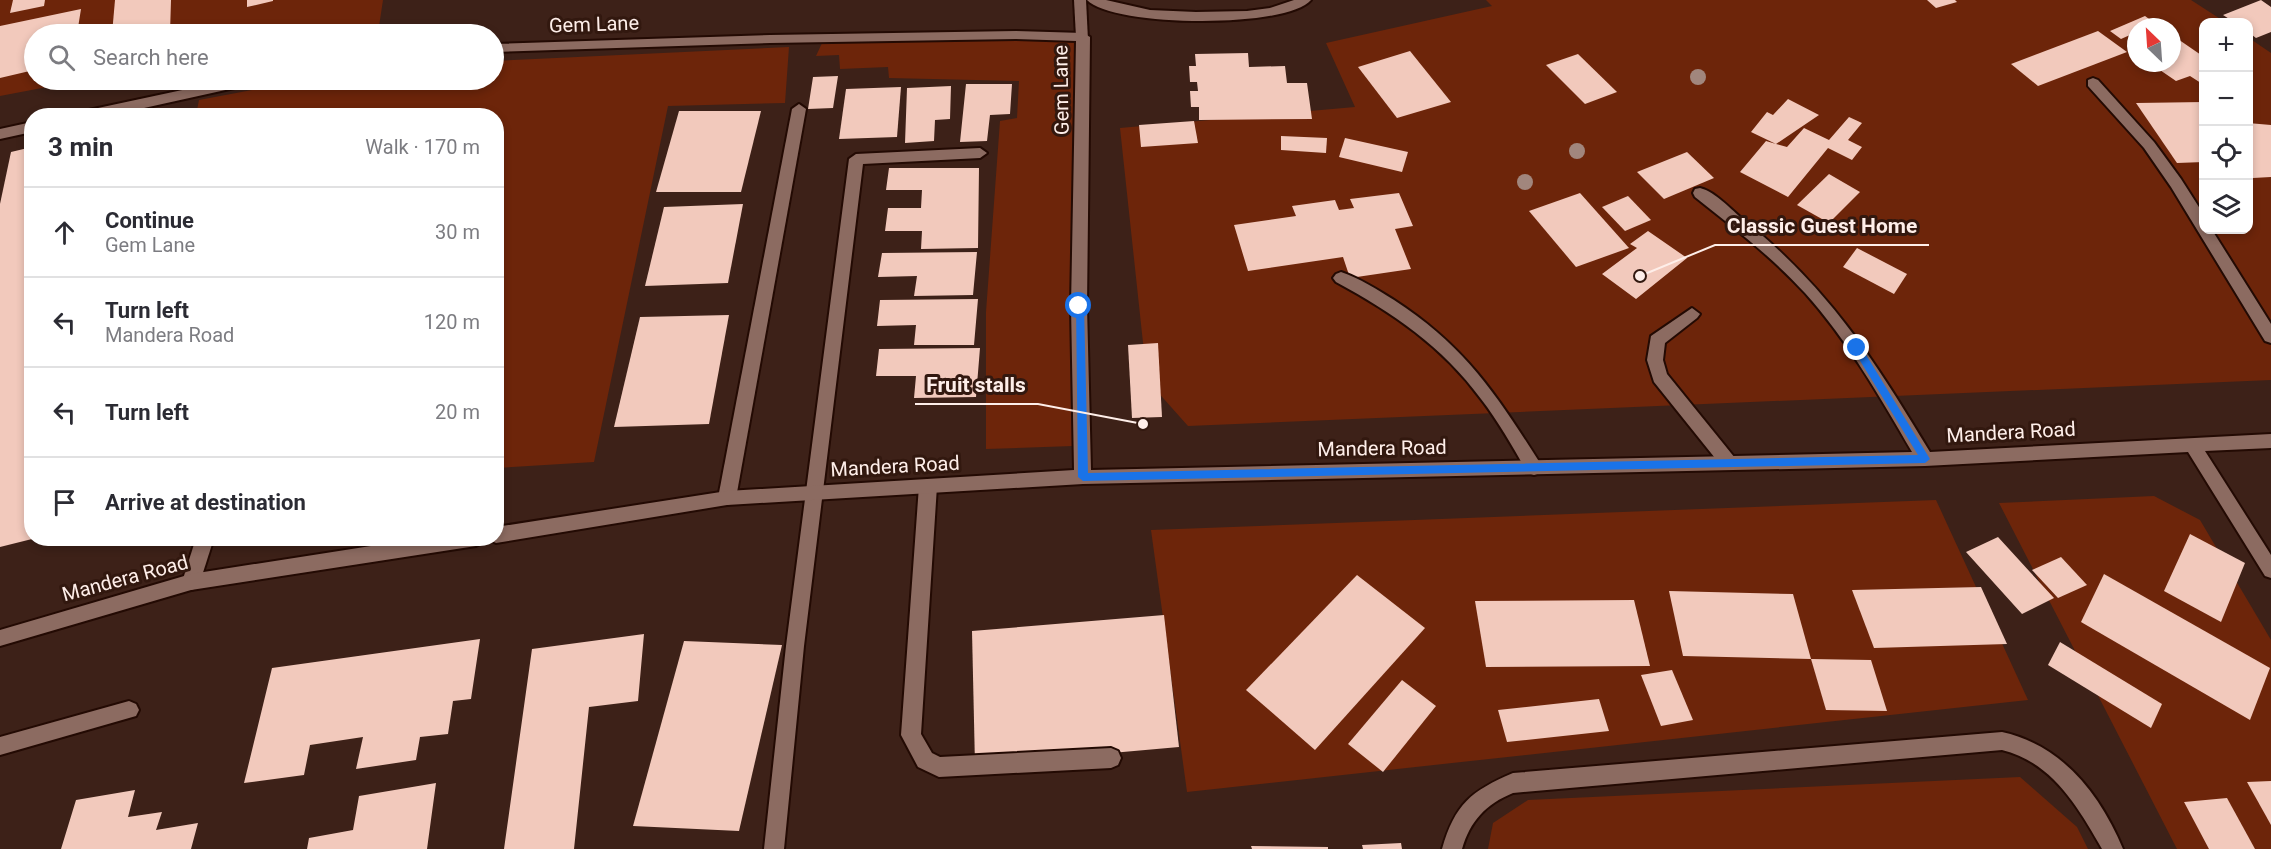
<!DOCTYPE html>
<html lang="en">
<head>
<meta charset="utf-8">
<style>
  body { margin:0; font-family:Roboto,sans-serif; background:#f2f2f3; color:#2b2b33 }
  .controls { position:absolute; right:18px; top:18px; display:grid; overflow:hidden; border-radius:12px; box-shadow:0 3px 9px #0003 }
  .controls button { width:54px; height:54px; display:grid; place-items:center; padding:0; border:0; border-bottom:2px solid #e1e1e2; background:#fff; color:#2b2b33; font:30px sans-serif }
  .compass { position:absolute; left:2127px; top:18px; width:54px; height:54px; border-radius:50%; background:#fff; box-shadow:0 3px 9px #0003; rotate:335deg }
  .stop { position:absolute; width:18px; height:18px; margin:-14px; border:4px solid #1a73e8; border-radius:50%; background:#fff }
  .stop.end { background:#1a73e8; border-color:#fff; box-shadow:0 2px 6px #0008 }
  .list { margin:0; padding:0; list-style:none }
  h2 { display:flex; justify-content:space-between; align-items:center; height:78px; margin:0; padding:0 24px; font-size:26px }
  h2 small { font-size:20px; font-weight:400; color:#7c7c81 }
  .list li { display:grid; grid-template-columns:39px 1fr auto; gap:18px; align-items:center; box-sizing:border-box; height:90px; padding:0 24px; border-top:2px solid #e1e1e2 }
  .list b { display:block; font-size:22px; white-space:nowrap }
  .list p { margin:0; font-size:20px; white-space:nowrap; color:#7c7c81 }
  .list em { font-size:20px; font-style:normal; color:#7c7c81 }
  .icon { flex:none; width:33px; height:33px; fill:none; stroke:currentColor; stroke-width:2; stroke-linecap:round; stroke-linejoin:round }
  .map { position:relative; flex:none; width:2271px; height:849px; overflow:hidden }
  .search { position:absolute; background:#fff; box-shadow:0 3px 9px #0003; left:24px; top:24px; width:480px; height:66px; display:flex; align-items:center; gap:15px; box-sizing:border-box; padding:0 21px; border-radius:33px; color:#7c7c81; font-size:22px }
  .panel { position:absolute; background:#fff; box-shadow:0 3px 9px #0003; left:24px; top:108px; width:480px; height:438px; border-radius:24px }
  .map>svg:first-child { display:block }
</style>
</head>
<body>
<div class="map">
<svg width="2271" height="849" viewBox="0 0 2271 849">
  <rect width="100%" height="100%" fill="#3d2118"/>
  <g fill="#6d250a" fill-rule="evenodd">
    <path d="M 0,0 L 383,0 L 378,33 L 367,34 L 34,34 L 34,80 L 84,80 L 0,96 Z"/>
    <path d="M 1486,0 L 2191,0 L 2225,22 L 2204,22 L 2204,230 L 2248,230 L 2249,38 L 2271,53 L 2271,380 L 1188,426 L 1147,380 L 1120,128 L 1355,107 L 1326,43 L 1492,6 ZM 2136,27 L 2172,27 L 2172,63 L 2136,63 Z"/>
    <path d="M 984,39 L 1076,41 L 1078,76 L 1073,446 L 986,449 L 986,312 L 1000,121 L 1017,118 L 1019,81 L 889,78 L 888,67 L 840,69 L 839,55 L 816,56 L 822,43 Z"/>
    <path d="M 789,47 L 785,103 L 668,106 L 594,462 L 497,468 L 497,411 L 504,341 L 497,342 L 496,116 L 196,115 L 199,100 L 304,80 L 494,80 L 494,61 Z"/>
    <path d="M 2154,496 L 2200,520 L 2271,640 L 2271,849 L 2177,849 L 1999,503 Z"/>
    <path d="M 1936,500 L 2028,700 L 1187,792 L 1151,530 Z"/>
    <path d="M 2020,777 L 2077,827 L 2088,849 L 1488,849 L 1493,823 L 1528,800 Z"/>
  </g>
  <g fill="#f2c9bc">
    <path d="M 13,0 L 45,0 L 44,6 L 10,13 Z"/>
    <path d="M 115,0 L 171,0 L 170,32 L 112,34 Z"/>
    <path d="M 247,0 L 273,0 L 273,1 L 247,7 Z"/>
    <path d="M 1927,0 L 1955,0 L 1957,2 L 1936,8 Z"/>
    <path d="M 2261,0 L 2271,7 L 2271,32 L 2256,38 L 2248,32 L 2248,22 L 2234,22 L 2223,15 Z"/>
    <path d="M 81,9 L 77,34 L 34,34 L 34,70 L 0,78 L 0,26 Z"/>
    <path d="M 2145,16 L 2160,27 L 2136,27 L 2136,39 L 2130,35 L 2121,39 L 2110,31 Z"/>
    <path d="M 2098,31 L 2127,52 L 2038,86 L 2011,64 Z"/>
    <path d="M 2172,35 L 2204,57 L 2204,85 L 2190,76 L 2176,81 L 2157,68 L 2172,63 Z"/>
    <path d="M 1410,51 L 1451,102 L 1397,118 L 1358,67 Z"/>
    <path d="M 1248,53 L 1249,67 L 1285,66 L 1287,83 L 1307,83 L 1312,119 L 1199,120 L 1199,107 L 1191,107 L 1190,91 L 1198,91 L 1197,82 L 1190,82 L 1189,66 L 1196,66 L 1195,54 Z"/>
    <path d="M 1578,54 L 1617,92 L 1585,104 L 1546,65 Z"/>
    <path d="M 838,76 L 833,108 L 808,109 L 813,77 Z"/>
    <path d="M 966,84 L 1012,84 L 1010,114 L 990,115 L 987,141 L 960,142 Z"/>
    <path d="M 951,86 L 950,119 L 935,120 L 934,141 L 905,143 L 907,88 Z"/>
    <path d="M 901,87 L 897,137 L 839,139 L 846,89 Z"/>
    <path d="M 1788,99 L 1819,115 L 1776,144 L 1787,147 L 1804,128 L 1829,140 L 1849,117 L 1862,123 L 1848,140 L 1862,147 L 1852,160 L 1828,148 L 1788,197 L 1740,172 L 1766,141 L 1776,144 L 1751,132 L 1767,112 L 1773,115 Z"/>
    <path d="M 2204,102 L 2204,162 L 2177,163 L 2136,103 Z"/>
    <path d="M 679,111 L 761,111 L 741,192 L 656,192 Z"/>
    <path d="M 1194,121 L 1198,143 L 1141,147 L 1139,125 Z"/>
    <path d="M 2248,123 L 2271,125 L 2271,177 L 2253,178 L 2248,171 Z"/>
    <path d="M 1281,136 L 1327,138 L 1326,153 L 1281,150 Z"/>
    <path d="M 1345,138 L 1408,152 L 1402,172 L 1339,157 Z"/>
    <path d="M 32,147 L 32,539 L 0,547 L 0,204 L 11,152 Z"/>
    <path d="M 1687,152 L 1714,178 L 1664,199 L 1637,172 Z"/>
    <path d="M 889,168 L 979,168 L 978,248 L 921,249 L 922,231 L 885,231 L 888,208 L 921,208 L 922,190 L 886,190 Z"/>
    <path d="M 1829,174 L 1860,192 L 1829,223 L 1797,205 Z"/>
    <path d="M 1399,193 L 1413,226 L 1395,229 L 1411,269 L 1350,278 L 1343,257 L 1248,271 L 1234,225 L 1296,216 L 1292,206 L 1335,200 L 1339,210 L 1354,208 L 1350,199 Z"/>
    <path d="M 1580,193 L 1629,248 L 1576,267 L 1529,211 Z"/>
    <path d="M 1628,196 L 1651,220 L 1625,231 L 1602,207 Z"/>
    <path d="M 743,204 L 728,283 L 645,286 L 664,207 Z"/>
    <path d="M 1648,231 L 1687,258 L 1636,299 L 1602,274 L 1637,248 L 1630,244 Z"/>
    <path d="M 1857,248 L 1907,274 L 1894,294 L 1843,267 Z"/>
    <path d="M 977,252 L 973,295 L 914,296 L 917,276 L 878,277 L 882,253 Z"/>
    <path d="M 978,299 L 974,345 L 914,345 L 916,325 L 877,326 L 880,300 Z"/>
    <path d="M 729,315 L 709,424 L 614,427 L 640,317 Z"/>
    <path d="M 1158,343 L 1162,417 L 1132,418 L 1128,345 Z"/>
    <path d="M 980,348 L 976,397 L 914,398 L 916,376 L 876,376 L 879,349 Z"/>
    <path d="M 2190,534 L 2245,563 L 2221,622 L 2164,591 Z"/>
    <path d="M 1998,537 L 2030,572 L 2054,598 L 2022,614 L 1966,552 Z"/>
    <path d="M 2061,557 L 2087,585 L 2058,598 L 2032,570 Z"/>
    <path d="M 2104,574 L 2270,668 L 2250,720 L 2081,622 Z"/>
    <path d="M 1357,575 L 1425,628 L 1315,750 L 1246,690 Z"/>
    <path d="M 1981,587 L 2007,644 L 1874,648 L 1852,590 Z"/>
    <path d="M 1669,591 L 1793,594 L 1811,659 L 1683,656 Z"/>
    <path d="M 1634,600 L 1650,666 L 1486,667 L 1475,601 Z"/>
    <path d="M 1164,615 L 1179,747 L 975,765 L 972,631 Z"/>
    <path d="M 644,634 L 638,701 L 589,707 L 574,849 L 504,849 L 532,649 Z"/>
    <path d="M 480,639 L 471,699 L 453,701 L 448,734 L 420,737 L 416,760 L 356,769 L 363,737 L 310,745 L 304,775 L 244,783 L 272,668 Z"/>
    <path d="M 684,641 L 782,645 L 739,831 L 633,826 Z"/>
    <path d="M 2060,642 L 2162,704 L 2151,728 L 2048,665 Z"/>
    <path d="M 1811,659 L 1871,660 L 1887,711 L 1826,710 Z"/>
    <path d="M 1672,670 L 1693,720 L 1661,726 L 1641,675 Z"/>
    <path d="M 1402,680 L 1436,706 L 1383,772 L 1348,744 Z"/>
    <path d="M 1599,699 L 1609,731 L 1507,742 L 1498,710 Z"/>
    <path d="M 2271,781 L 2271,825 L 2247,782 Z"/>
    <path d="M 436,783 L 427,849 L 307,849 L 309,838 L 353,830 L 359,796 Z"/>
    <path d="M 135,790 L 128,817 L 162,812 L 156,830 L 198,823 L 191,849 L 61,849 L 76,800 Z"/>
    <path d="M 2227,798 L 2255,849 L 2209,849 L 2184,802 Z"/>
    <path d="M 1401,843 L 1402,849 L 1363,849 L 1362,845 Z"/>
    <path d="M 1251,846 L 1328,847 L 1328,849 L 1252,849 Z"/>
  </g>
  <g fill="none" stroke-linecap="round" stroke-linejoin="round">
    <g stroke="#230a03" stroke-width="4">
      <g id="service">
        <path d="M 1074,0 L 1086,0 L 1088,40 L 1078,40 L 1076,37 Z"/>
        <path d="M 1087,0 L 1106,0 L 1150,10 L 1196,12 L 1247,11 L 1270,8 L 1294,0 L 1311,0 C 1287,29 1112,27 1087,0 Z"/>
        <path d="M 799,104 L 806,109 L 736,498 L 733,503 L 727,505 L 721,503 L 718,498 L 792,109 Z"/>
        <path d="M 980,148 L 987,153 L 980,158 L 863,164 L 804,646 L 784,849 L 764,849 L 786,646 L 849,159 L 856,154 Z"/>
        <path d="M 1341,272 C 1359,278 1378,290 1394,300 C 1465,346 1496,394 1540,463 L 1542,468 L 1540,473 L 1534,475 L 1528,473 C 1513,448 1499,422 1481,399 C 1443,347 1392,312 1336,282 L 1333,278 L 1336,274 Z"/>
        <path d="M 1692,308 L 1700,314 L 1697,318 L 1665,343 L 1663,360 L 1667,374 L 1735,458 L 1737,463 L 1735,468 L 1729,470 L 1723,468 L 1654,382 L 1647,360 L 1651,336 Z"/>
        <path d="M 928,479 L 934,481 L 937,486 L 921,734 L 932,753 L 940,757 L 1111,748 L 1118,751 L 1121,758 L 1118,765 L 1111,768 L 939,777 L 918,767 L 901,735 L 919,486 L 922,481 Z"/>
        <path d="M 196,538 L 214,538 L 200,582 L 197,588 L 191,590 L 185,588 L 182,582 Z"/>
      </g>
    </g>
    <g stroke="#230a03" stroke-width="4">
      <g id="minor">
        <path d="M 1016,31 L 1083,33 L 1090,37 L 1087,306 L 1091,470 L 1912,452 C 1880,397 1848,341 1805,293 C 1772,257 1733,227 1695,197 L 1693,193 L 1695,189 L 1700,188 C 1716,192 1731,210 1744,220 C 1830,290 1873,358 1930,452 L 2271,434 L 2271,448 L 2205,451 L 2271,555 L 2271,578 L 2265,576 L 2188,452 L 1925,466 L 1083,484 L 727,505 L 496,543 L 490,540 L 489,538 L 496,538 L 496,527 L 727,491 L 1074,470 L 1071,306 L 1076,41 L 1016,39 L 770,43 L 494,52 L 494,44 L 770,35 Z"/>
        <path d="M 2093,78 L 2098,80 L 2154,142 L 2181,179 L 2204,215 L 2204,230 L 2212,230 L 2271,324 L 2271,343 L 2265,341 L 2171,187 L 2144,148 L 2088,86 L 2088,80 Z"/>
        <path d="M 229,80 L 255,80 L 248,85 L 108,116 L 77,116 L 84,111 Z"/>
        <path d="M 32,122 L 32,132 L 0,139 L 0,129 Z"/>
        <path d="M 422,538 L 485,538 L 482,543 L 476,546 L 191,590 L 0,646 L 0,630 L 191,574 Z"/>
        <path d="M 129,701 L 136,704 L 139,710 L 136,716 L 0,755 L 0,737 Z"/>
        <path d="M 2002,732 C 2062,745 2100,794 2123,849 L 2102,849 C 2078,807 2052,762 2002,750 L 1513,793 C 1486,804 1470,821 1462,849 L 1442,849 C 1455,804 1471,791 1513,773 Z"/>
      </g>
    </g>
    <use href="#service" fill="#8c6b61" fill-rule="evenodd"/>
    <use href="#minor" fill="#8c6b61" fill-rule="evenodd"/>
  </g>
  <g fill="#a1867d">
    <circle cx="1698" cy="77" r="8"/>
    <circle cx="1577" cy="151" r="8"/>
    <circle cx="1525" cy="182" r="8"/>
  </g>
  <path fill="#1a73e8" d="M 1076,304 L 1084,306 L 1088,473 L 1918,455 L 1854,351 L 1854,345 L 1860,345 L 1930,459 L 1925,463 L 1083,481 L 1078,477 Z"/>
  <g text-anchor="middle" stroke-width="6" stroke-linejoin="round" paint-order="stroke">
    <g font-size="20" fill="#feeee9" stroke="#32180f">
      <text transform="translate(594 24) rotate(-2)" y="7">Gem Lane</text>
      <text transform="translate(1061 90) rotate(-91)" y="7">Gem Lane</text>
      <text transform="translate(2011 432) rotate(-3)" y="7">Mandera Road</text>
      <text transform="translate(1382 448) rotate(-1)" y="7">Mandera Road</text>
      <text transform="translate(895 466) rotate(-3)" y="7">Mandera Road</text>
      <text transform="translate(125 578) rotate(-15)" y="7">Mandera Road</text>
    </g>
  </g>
  <path fill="none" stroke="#feeee9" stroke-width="2" d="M1640 276L1715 245H1929M1143 424L1038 404H915"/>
  <g fill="#feeee9" stroke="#32180f" stroke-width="2">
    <circle cx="1640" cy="276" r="6"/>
    <circle cx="1143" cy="424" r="6"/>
  </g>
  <g font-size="21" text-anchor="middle" font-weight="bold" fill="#feeee9" stroke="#32180f" stroke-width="6" stroke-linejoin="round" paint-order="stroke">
    <text x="1822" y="233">Classic Guest Home</text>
    <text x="976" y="392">Fruit stalls</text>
  </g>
</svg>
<div class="controls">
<button>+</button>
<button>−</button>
<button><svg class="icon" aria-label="locate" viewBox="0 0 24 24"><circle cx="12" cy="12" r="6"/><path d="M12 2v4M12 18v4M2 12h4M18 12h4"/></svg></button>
<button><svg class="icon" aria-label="layers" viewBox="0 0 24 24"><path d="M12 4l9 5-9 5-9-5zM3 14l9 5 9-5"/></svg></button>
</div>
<svg class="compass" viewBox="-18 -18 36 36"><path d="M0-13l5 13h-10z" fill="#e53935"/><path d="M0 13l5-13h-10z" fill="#7c7c81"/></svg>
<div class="stop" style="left:1079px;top:306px"></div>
<div class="stop end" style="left:1857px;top:348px"></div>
<div class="search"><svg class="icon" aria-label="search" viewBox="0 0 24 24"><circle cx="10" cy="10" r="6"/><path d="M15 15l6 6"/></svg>Search here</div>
<section class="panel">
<h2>3 min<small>Walk · 170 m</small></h2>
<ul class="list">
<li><svg class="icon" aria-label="ahead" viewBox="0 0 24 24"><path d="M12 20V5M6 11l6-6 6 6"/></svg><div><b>Continue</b><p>Gem Lane</p></div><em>30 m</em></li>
<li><svg class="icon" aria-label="left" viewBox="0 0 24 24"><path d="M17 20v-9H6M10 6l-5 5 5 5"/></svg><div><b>Turn left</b><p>Mandera Road</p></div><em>120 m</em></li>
<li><svg class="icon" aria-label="left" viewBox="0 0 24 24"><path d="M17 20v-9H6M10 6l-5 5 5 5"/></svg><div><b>Turn left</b></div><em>20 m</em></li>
<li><svg class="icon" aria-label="arrive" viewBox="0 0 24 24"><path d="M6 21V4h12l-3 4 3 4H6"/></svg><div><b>Arrive at destination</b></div></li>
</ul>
</section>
</div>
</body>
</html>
